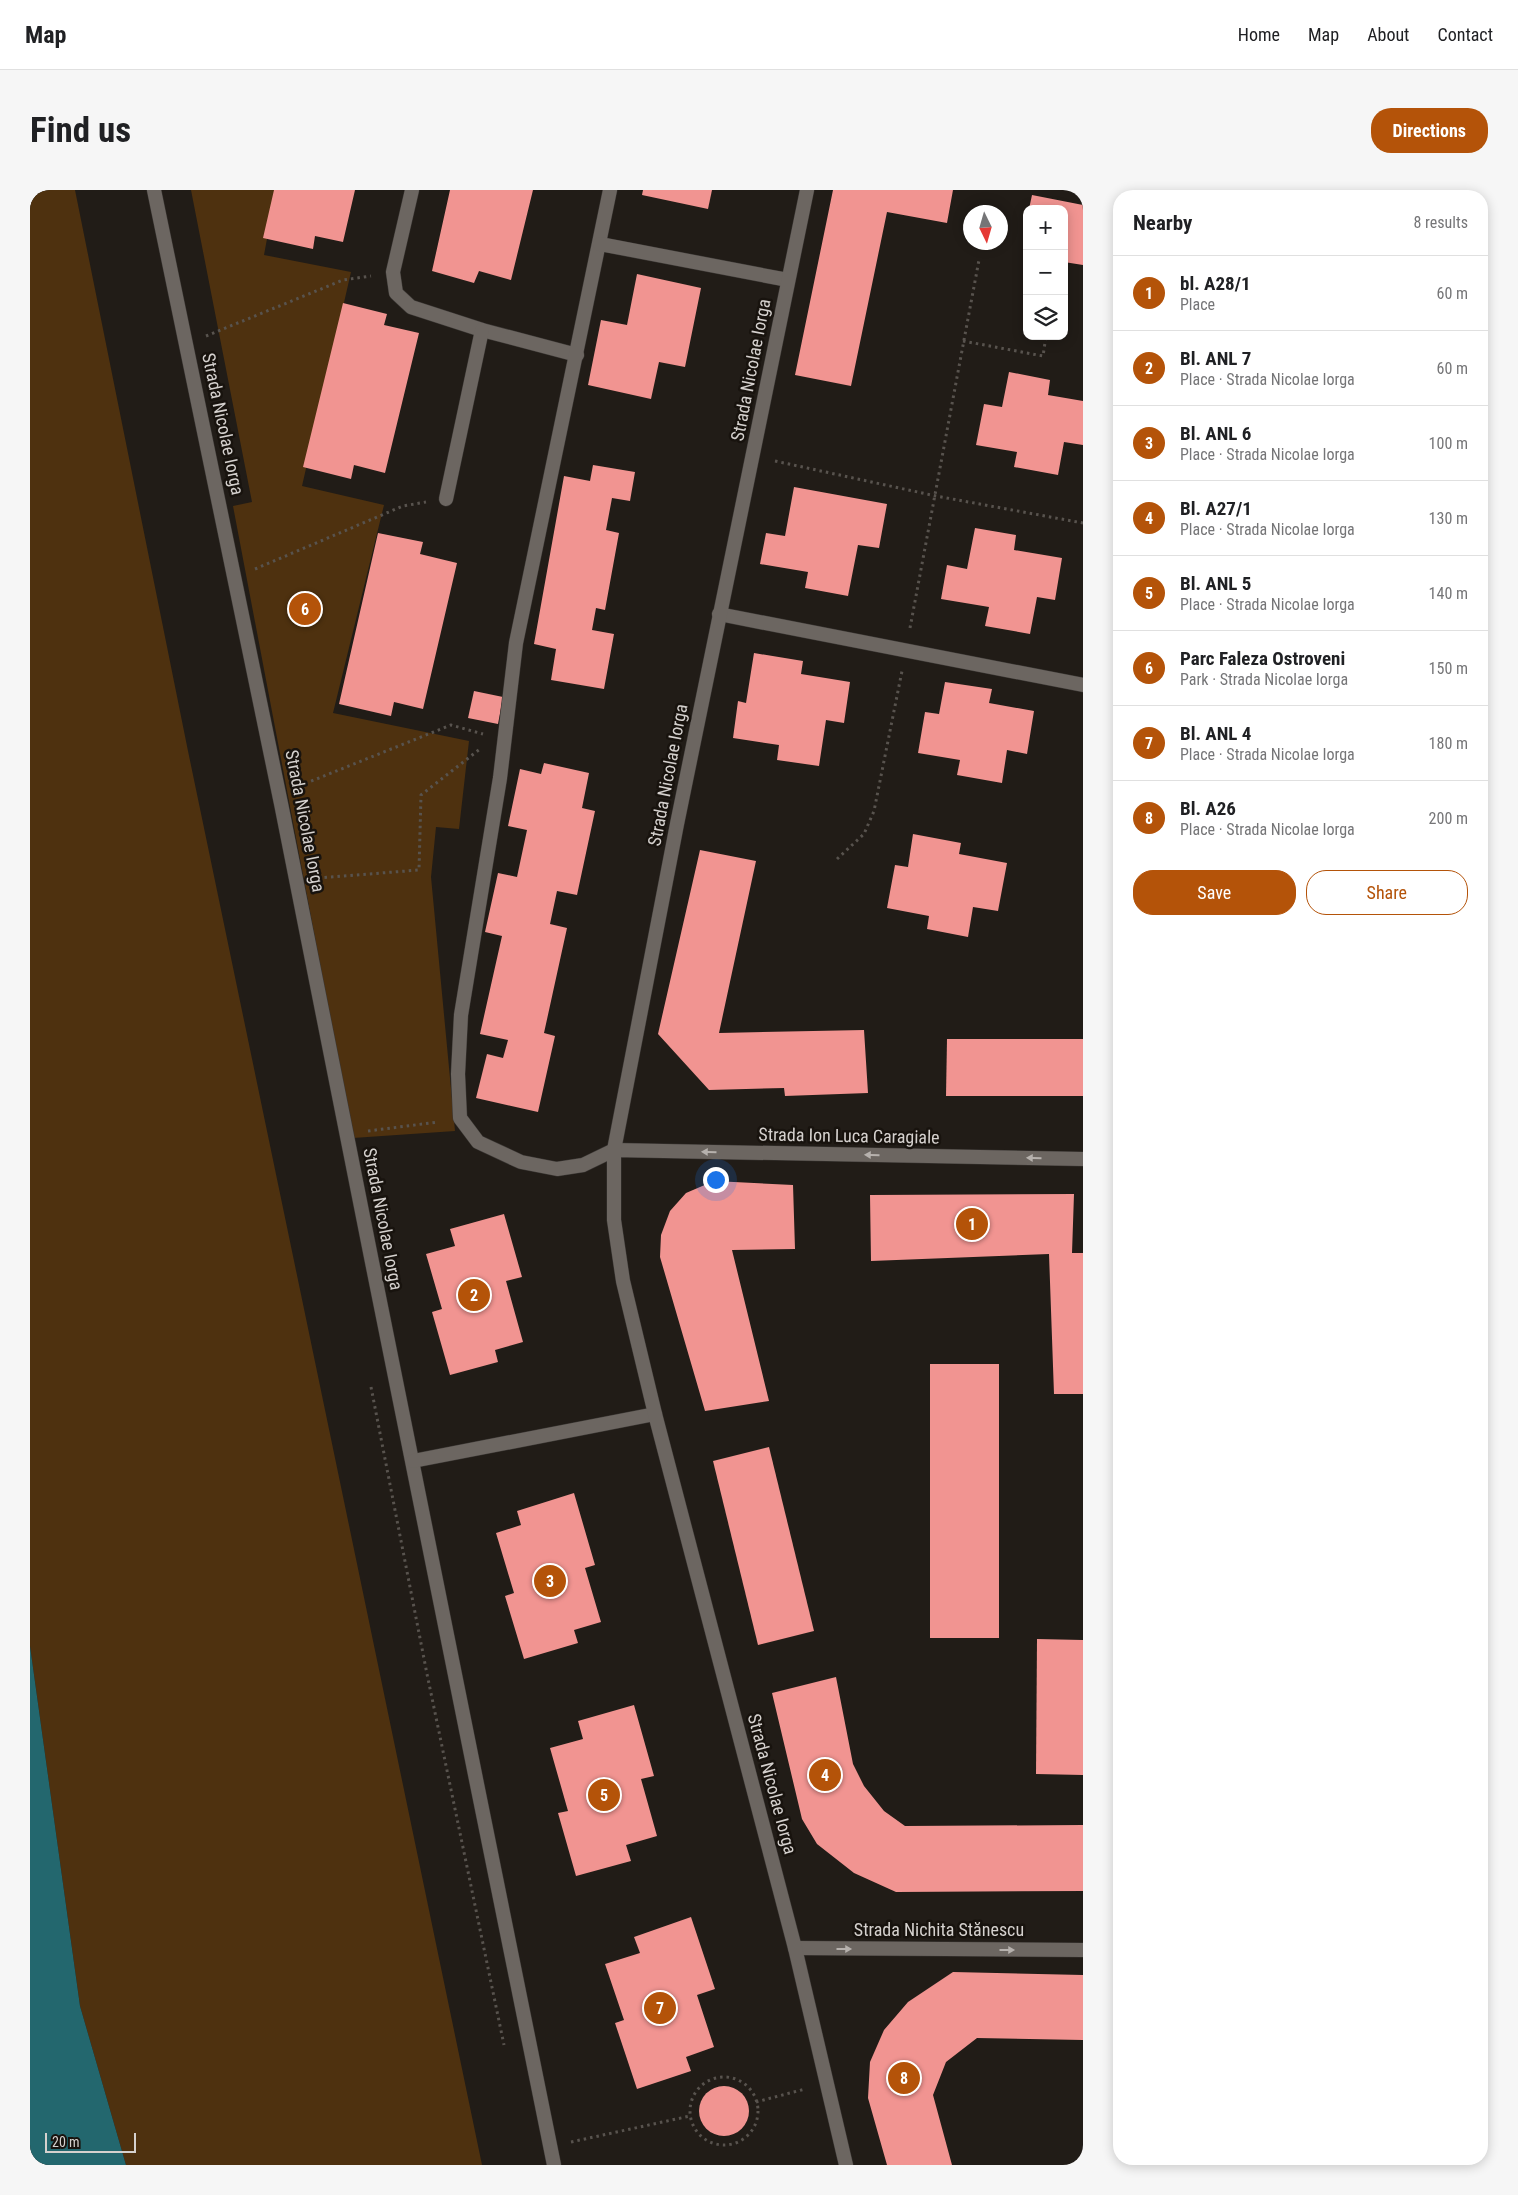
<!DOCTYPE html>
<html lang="en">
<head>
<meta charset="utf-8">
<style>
  body { margin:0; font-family:"Roboto Condensed",sans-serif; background:#f6f6f6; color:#202124 }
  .controls { position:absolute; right:15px; top:15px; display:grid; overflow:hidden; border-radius:10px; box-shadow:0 2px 12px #0003 }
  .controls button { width:45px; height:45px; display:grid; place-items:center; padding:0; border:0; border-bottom:1px solid #e0e0e0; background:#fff; color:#202124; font:25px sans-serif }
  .compass { position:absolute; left:933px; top:15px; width:45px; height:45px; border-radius:50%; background:#fff; box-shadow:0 2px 12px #0003; rotate:175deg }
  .scale { position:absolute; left:15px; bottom:12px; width:91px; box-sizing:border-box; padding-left:5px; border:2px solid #d5d1ce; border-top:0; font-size:14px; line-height:18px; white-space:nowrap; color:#d5d1ce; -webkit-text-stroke:4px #18130e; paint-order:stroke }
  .you { position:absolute; left:685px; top:989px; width:18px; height:18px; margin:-12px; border:4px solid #fff; border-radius:50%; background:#1a73e8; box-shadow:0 0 0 8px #1a73e833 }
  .badge { display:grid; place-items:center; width:32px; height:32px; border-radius:50%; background:#b45309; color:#fff; font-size:16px; font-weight:700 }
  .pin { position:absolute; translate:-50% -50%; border:2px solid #fff; box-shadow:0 1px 5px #0006 }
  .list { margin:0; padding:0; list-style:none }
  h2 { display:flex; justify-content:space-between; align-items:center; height:65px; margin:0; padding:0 20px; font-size:21px }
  h2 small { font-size:16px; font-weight:400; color:#757577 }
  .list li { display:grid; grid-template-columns:32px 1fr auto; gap:15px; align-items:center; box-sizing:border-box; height:75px; padding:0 20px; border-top:1px solid #e0e0e0 }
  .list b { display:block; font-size:19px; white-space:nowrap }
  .list p { margin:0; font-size:16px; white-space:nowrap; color:#757577 }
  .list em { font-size:16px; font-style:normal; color:#757577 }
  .actions { display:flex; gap:10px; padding:15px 20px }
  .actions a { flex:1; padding:11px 0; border:1px solid #b45309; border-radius:20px; text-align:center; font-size:18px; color:#b45309 }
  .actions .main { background:#b45309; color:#fff }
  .icon { flex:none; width:28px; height:28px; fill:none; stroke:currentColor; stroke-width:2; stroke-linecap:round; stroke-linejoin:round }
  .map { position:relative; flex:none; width:1053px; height:1975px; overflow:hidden; border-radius:20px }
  header { display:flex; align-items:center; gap:30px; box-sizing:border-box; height:70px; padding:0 25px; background:#fff; border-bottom:1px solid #e0e0e0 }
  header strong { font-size:24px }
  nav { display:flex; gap:28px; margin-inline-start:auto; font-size:18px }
  .intro { display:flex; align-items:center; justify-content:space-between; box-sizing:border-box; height:120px; padding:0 30px }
  h1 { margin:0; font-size:35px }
  .button { padding:12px 22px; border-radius:20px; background:#b45309; color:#fff; font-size:18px; font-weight:700 }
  main { display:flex; gap:30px; padding:0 30px }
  aside { flex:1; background:#fff; border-radius:20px; box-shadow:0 2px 12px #0003 }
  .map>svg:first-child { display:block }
</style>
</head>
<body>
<header>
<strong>Map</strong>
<nav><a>Home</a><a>Map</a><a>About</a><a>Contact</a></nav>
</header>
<div class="intro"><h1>Find us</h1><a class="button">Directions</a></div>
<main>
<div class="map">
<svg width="1053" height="1975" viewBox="0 0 1053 1975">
  <rect width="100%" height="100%" fill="#211c17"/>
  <g fill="#4e310f">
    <path d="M 0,0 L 45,0 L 158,561 L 452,1975 L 96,1975 L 50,1816 L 0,1456 Z"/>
    <path d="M 161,0 L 246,0 L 234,65 L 321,82 L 272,296 L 354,315 L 303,523 L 439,551 L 429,639 L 406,637 L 401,687 L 425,941 L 323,948 L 203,316 L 222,312 Z"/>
  </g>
  <path fill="#23676e" d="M 0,1456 L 50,1816 L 96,1975 L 0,1975 Z"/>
  <g fill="#f19491">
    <path d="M 244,0 L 325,0 L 313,52 L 285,46 L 283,59 L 233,48 Z"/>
    <path d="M 420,0 L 503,0 L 481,90 L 449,81 L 444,93 L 402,81 Z"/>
    <path d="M 613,0 L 682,0 L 678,19 L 612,5 Z"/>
    <path d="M 803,0 L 923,0 L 917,33 L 857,22 L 821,196 L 765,185 Z"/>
    <path d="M 1002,5 L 1053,15 L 1053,75 L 1034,72 L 1034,19 L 999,19 Z"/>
    <path d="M 607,84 L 671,98 L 655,177 L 629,172 L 621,209 L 558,195 L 571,130 L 597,135 Z"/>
    <path d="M 313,113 L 357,124 L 354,135 L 389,143 L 355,283 L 324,275 L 321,289 L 273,277 Z"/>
    <path d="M 979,182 L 1020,190 L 1018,205 L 1053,211 L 1053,255 L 1034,252 L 1028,285 L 984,277 L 987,262 L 946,255 L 954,214 L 972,217 Z"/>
    <path d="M 563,275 L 605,282 L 600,311 L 582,308 L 576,340 L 589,343 L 575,420 L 566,418 L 562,440 L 584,444 L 574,499 L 521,490 L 526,459 L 504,454 L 534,286 L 560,291 Z"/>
    <path d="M 764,297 L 857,314 L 849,358 L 828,355 L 818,406 L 775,398 L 778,382 L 730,374 L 736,343 L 755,346 Z"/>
    <path d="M 945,338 L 986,345 L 984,360 L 1032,368 L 1025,410 L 1007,407 L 1000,444 L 955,436 L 959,417 L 911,409 L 917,375 L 937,379 Z"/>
    <path d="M 348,343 L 393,352 L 390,364 L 427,373 L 393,519 L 364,512 L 361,526 L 309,514 Z"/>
    <path d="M 724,463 L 773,471 L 771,484 L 820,492 L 814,533 L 796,530 L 789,576 L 747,570 L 749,555 L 703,548 L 708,511 L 716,513 Z"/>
    <path d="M 915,492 L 962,499 L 959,513 L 1004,521 L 997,564 L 977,560 L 972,593 L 927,585 L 930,570 L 888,563 L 895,522 L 909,524 Z"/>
    <path d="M 444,501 L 473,507 L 468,534 L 438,528 Z"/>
    <path d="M 514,573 L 559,583 L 552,618 L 565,621 L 547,705 L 527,701 L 520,734 L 537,738 L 514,843 L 525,846 L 508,922 L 446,908 L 457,864 L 473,868 L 478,850 L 450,844 L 472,746 L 455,742 L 468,683 L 487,687 L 497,640 L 478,636 L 490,579 L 511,584 Z"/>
    <path d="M 883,644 L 931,653 L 929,664 L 977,673 L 968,721 L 943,717 L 938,747 L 897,739 L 899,726 L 857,718 L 865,675 L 878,677 Z"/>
    <path d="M 670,660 L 726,671 L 689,843 L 834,840 L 838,903 L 755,906 L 754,898 L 679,900 L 628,844 Z"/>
    <path d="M 917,849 L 1053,849 L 1053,906 L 916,906 Z"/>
    <path d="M 684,991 L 763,995 L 765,1059 L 702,1060 L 739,1211 L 675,1221 L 630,1067 L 631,1045 L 640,1021 L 656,1003 Z"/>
    <path d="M 1044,1004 L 1042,1063 L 1053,1063 L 1053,1204 L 1024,1204 L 1019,1064 L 841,1071 L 840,1005 Z"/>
    <path d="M 474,1024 L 492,1087 L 476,1091 L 493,1152 L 465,1160 L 468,1172 L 420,1185 L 402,1122 L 412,1119 L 396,1064 L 425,1056 L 420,1039 Z"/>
    <rect x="900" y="1174" width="69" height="274"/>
    <path d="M 739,1257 L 784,1441 L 728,1455 L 683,1271 Z"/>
    <path d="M 544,1303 L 565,1375 L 555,1378 L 571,1432 L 544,1440 L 548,1453 L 494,1469 L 475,1406 L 484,1403 L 466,1343 L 491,1335 L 487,1321 Z"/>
    <path d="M 1007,1449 L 1053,1450 L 1053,1585 L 1006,1584 Z"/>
    <path d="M 806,1487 L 823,1574 L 834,1596 L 854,1621 L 875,1636 L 1053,1635 L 1053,1701 L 866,1702 L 824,1683 L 787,1654 L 772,1629 L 742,1503 Z"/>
    <path d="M 604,1515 L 624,1586 L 611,1589 L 627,1646 L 596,1655 L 601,1671 L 546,1686 L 528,1623 L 538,1621 L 520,1558 L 553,1549 L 548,1531 Z"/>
    <path d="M 661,1727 L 685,1799 L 667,1805 L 684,1857 L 656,1867 L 661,1881 L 607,1899 L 585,1833 L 594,1830 L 575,1774 L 610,1763 L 604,1747 Z"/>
    <path d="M 923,1782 L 1053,1785 L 1053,1850 L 947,1848 L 916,1872 L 903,1905 L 922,1975 L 857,1975 L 838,1908 L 840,1872 L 854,1840 L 878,1812 Z"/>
    <circle cx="694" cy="1921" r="25"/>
  </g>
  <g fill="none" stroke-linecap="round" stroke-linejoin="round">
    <g stroke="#3b3734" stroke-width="15">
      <g id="service">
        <path d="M 382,0 L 363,82 L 366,103 L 381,117 L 452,140 L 547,165"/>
        <path d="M 416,309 L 452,140"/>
      </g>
    </g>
    <g stroke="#3b3734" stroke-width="15">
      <g id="minor">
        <path d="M 124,0 C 200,357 272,714 342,1072 C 401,1373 464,1674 524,1975"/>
        <path d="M 580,0 L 486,453 L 470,588 L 431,825 L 428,884 L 430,928 L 448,952 L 491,972 L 527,979 L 553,975 L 584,960 L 1053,969"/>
        <path d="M 570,54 L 758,90"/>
        <path d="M 689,424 L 1053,495"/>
        <path d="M 383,1271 L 625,1224"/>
        <path d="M 765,1758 L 1053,1760"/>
      </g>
    </g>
    <g stroke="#3b3734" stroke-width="15">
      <path id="tertiary" d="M 777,0 L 647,634 L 584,960 L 584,1030 L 593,1091 L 625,1224 L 765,1758 L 816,1975"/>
    </g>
    <g stroke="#58534e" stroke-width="3" stroke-dasharray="2.5 4" stroke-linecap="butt">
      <path d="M 176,146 L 313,90 L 341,86"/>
      <path d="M 933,151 L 1013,166 L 1016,146"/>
      <path d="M 745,271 L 906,306 L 1053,333"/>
      <path d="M 225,379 L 373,316 L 396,312"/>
      <path d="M 880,438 L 949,70"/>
      <path d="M 269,596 L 421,535 L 453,544"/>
      <path d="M 807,669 L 834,644 L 844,621 L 872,481"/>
      <path d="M 288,688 L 389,680 L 391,605 L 450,559"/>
      <path d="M 338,941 L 408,932"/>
      <path d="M 341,1197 L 397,1484 L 474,1855"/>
      <circle cx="694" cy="1921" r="34"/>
      <path d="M 726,1912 L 775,1899"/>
      <path d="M 541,1952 L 660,1926"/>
    </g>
    <use href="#service" stroke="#6c6661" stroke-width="14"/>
    <use href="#minor" stroke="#6c6661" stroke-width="14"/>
    <use href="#tertiary" stroke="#6c6661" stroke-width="14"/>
  </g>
  <defs><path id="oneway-solid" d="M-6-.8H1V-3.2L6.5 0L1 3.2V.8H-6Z" transform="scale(1.25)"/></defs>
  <g fill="#b6b1ad">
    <use href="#oneway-solid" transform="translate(679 962) rotate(-179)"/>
    <use href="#oneway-solid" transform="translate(842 965) rotate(-179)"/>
    <use href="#oneway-solid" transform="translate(1004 968) rotate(-179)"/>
    <use href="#oneway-solid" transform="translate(814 1759)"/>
    <use href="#oneway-solid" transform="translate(977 1760)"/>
  </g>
  <g text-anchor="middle" stroke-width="5" stroke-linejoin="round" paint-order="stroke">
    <g font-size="18" fill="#d5d1ce" stroke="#18130e">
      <text transform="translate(721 180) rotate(-79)" y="6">Strada Nicolae Iorga</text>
      <text transform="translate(193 234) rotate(78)" y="6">Strada Nicolae Iorga</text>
      <text transform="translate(638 585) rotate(-79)" y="6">Strada Nicolae Iorga</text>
      <text transform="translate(275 631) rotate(79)" y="6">Strada Nicolae Iorga</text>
      <text transform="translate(819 946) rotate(1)" y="6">Strada Ion Luca Caragiale</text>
      <text transform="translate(353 1029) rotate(79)" y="6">Strada Nicolae Iorga</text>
      <text transform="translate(742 1594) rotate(75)" y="6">Strada Nicolae Iorga</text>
      <text x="909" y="1746">Strada Nichita Stănescu</text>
    </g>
  </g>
</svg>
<div class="controls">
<button>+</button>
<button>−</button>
<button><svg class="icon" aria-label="layers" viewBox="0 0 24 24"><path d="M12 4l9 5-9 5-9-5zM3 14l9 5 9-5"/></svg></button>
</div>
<svg class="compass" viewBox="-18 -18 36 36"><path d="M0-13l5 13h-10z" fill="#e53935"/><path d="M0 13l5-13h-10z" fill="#757577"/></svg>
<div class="scale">20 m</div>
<div class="you"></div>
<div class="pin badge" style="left:942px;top:1034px">1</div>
<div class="pin badge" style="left:444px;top:1105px">2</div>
<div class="pin badge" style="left:520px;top:1391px">3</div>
<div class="pin badge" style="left:795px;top:1585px">4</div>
<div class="pin badge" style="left:574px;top:1605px">5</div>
<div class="pin badge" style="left:275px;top:419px">6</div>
<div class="pin badge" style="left:630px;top:1818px">7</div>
<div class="pin badge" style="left:874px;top:1888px">8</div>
</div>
<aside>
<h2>Nearby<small>8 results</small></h2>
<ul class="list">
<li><span class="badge">1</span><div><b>bl. A28/1</b><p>Place</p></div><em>60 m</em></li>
<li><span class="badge">2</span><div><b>Bl. ANL 7</b><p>Place · Strada Nicolae Iorga</p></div><em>60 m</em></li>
<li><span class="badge">3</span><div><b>Bl. ANL 6</b><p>Place · Strada Nicolae Iorga</p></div><em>100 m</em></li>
<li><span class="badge">4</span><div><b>Bl. A27/1</b><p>Place · Strada Nicolae Iorga</p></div><em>130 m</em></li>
<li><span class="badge">5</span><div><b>Bl. ANL 5</b><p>Place · Strada Nicolae Iorga</p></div><em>140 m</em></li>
<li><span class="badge">6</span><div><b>Parc Faleza Ostroveni</b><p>Park · Strada Nicolae Iorga</p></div><em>150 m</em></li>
<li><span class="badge">7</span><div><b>Bl. ANL 4</b><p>Place · Strada Nicolae Iorga</p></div><em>180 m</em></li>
<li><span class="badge">8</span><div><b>Bl. A26</b><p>Place · Strada Nicolae Iorga</p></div><em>200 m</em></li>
</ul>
<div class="actions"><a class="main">Save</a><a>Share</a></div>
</aside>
</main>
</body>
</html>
